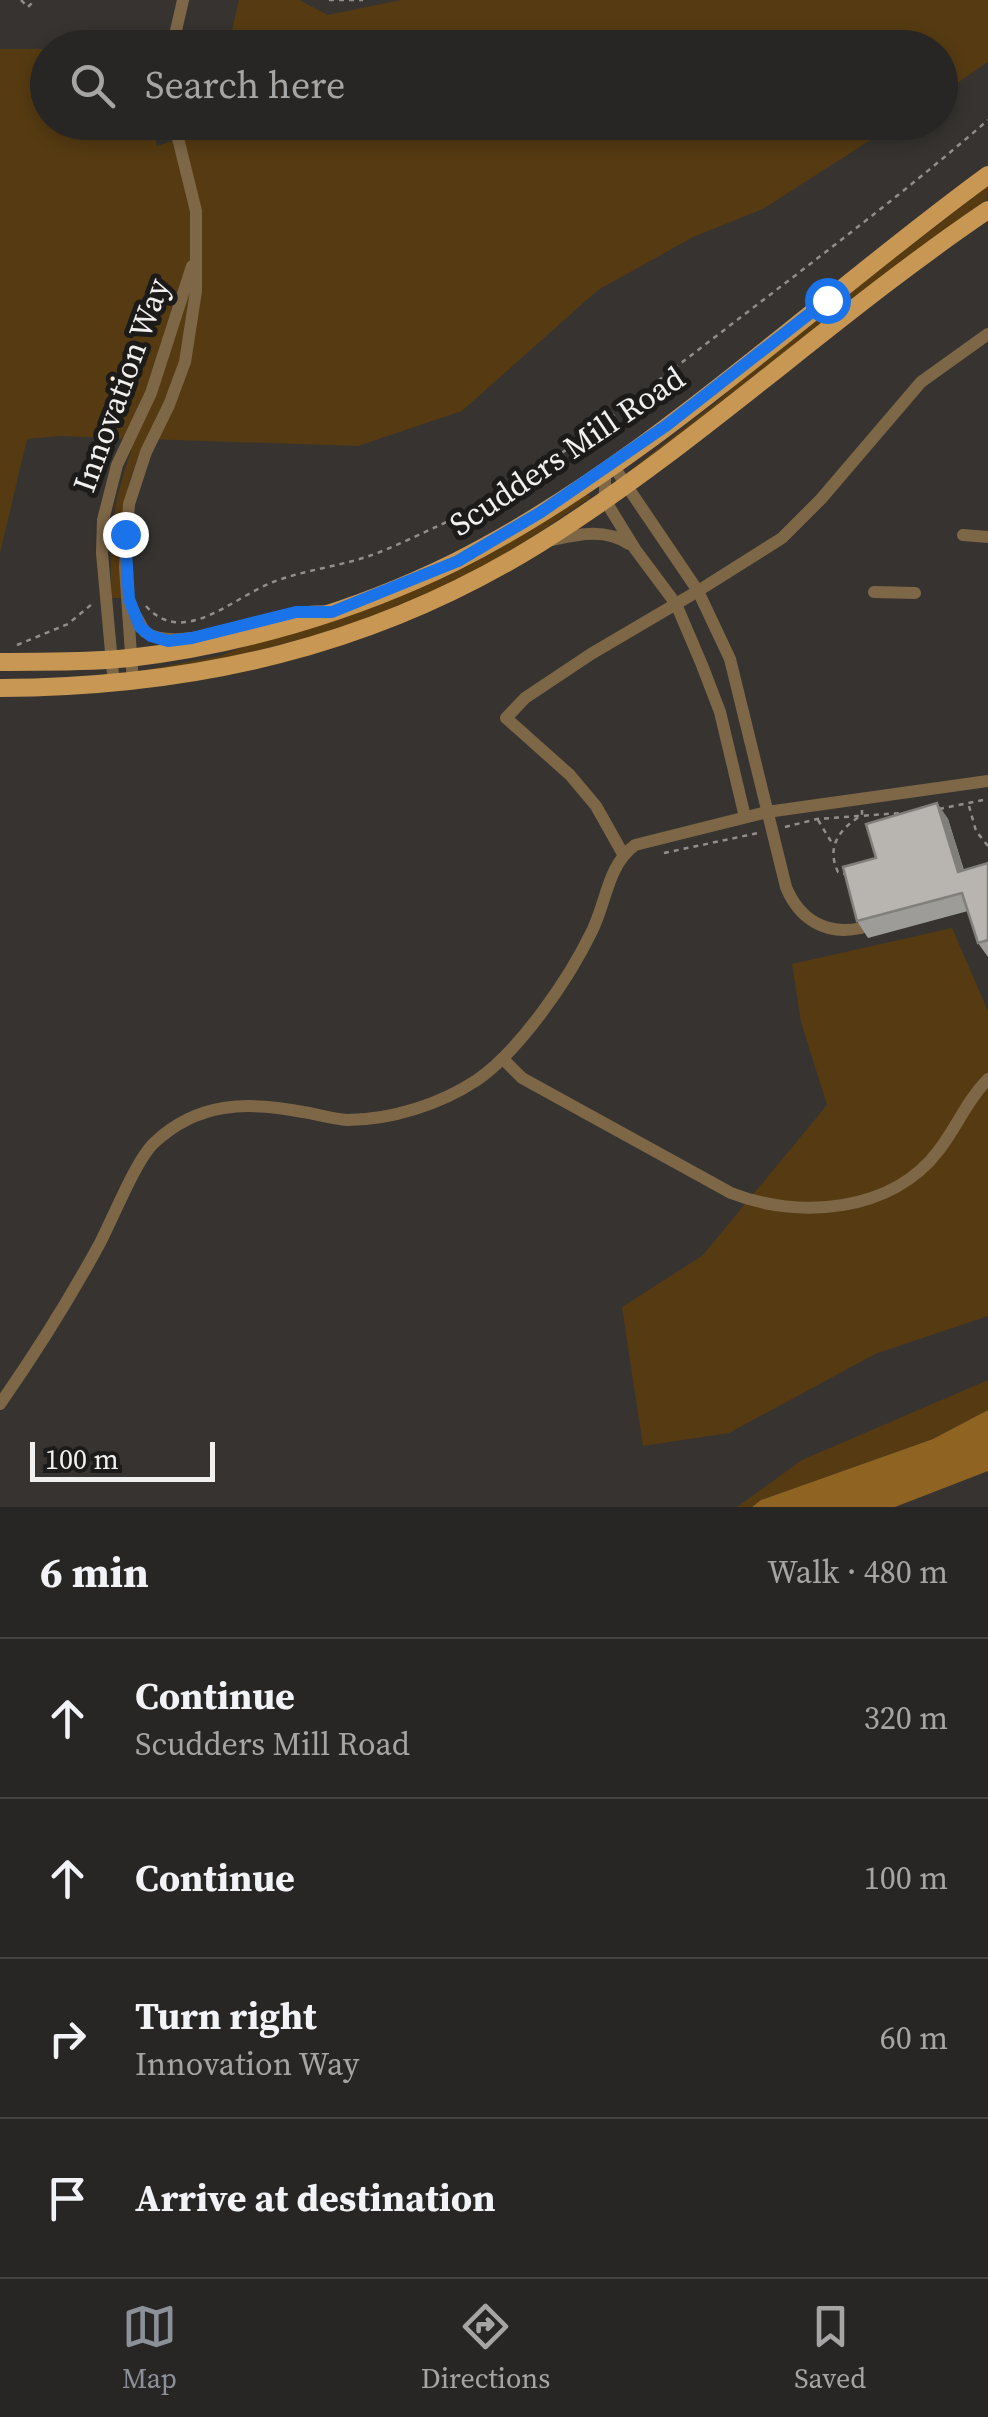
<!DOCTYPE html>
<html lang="en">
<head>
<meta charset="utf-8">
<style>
  body { margin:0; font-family:"Source Serif 4",serif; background:#343231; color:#f1f3f6 }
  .scale { position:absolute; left:30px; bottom:25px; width:185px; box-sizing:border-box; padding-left:10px; border:5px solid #f2f0ee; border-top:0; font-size:28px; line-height:35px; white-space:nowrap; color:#f2f0ee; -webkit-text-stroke:8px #1c1b1a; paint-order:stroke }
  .stop { position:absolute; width:30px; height:30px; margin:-22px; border:8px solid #1a73e8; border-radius:50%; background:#fff }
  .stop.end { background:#1a73e8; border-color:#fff; box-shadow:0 2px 10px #0008 }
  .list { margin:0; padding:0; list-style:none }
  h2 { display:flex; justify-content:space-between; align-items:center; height:130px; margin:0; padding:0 40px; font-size:42px }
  h2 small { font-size:32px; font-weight:400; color:#a5a5a6 }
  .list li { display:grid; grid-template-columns:65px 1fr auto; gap:30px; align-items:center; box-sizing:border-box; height:160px; padding:0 40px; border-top:2px solid #444341 }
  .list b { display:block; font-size:38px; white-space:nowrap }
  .list p { margin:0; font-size:32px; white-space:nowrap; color:#a5a5a6 }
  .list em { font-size:32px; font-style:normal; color:#a5a5a6 }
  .icon { flex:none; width:55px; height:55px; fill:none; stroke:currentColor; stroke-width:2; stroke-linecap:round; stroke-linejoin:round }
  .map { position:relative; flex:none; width:988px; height:1507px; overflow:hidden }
  .search { position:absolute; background:#282624; box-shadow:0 5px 15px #0003; left:30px; right:30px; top:30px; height:110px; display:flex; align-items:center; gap:25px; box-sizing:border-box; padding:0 35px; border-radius:55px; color:#a5a5a6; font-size:38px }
  .sheet { height:770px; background:#282624 }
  nav { display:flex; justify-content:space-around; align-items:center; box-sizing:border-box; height:140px; border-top:2px solid #444341; background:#282624; font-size:28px; color:#a5a5a6 }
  nav a { display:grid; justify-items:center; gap:5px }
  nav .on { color:#8c9099 }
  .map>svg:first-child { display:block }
</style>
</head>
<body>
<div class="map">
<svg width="988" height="1507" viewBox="0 0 988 1507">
  <rect width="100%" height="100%" fill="#363330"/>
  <g fill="#563b12">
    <path d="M 239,0 L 299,0 L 328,15 L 401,0 L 988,0 L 988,62 L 941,94 L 940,48 L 228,47 Z"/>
    <path d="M 0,49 L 47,49 L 48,122 L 152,123 L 157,146 L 227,122 L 897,123 L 763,209 L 693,237 L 598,290 L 462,411 L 358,446 L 146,439 C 120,492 117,540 122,598 L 112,598 C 108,529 113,504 135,439 L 61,436 L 27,439 L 0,553 Z"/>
    <path d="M 988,186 L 987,199 L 634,472 L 632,469 L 719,400 L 760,362 Z"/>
    <path d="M 588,494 L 590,498 C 548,525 506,558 461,580 C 358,629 257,653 146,674 L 145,670 L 220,656 L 507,543 Z"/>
    <path d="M 952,928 L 988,1011 L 988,1316 L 875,1354 L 729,1433 L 643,1446 L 622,1307 L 702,1256 L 827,1105 L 801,1022 L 792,964 Z"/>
    <path d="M 988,1380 L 988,1410 L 933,1439 L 761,1500 L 752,1507 L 737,1507 L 802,1460 Z"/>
  </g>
  <path fill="#8f6423" d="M 988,1410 L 988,1471 L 895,1507 L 752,1507 L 761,1500 L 933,1439 Z"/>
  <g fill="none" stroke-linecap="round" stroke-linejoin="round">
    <g stroke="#918e8c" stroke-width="2.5" stroke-dasharray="5 5" stroke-linecap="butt">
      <path d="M 21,0 L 28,7 L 35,0"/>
      <path d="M 329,0 L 363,0"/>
      <path d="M 146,606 C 183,648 232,598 273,582 C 304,570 337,567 369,556 C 392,548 416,536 438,526 C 535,481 618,411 702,347 C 798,273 896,200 988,120"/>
      <path d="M 17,645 L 68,624 L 92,604"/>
      <path d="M 969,806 L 976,831 L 988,846"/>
      <path d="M 939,809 L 988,799"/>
      <path d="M 818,820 L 832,843"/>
      <path d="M 785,827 L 817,819 L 901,813"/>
      <path d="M 664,853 L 758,833"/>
      <path d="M 848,875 L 838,872 C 826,847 839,829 862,815 L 862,810"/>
    </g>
    <g stroke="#7e6747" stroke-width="12">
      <path d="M 172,48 L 183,0"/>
      <path d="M 612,464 L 698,591 L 730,659 L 786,887 C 799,919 826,936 861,928"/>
      <path d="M 605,469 L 605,500 L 635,549 L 676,604 L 702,665 L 720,712 L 745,817"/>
      <path d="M 963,535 L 988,537"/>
      <path d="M 547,541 C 576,535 603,527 629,544"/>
      <path d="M 874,592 L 915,593"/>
      <path d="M 133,611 L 145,632 C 183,657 276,609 324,611"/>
      <path d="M 133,683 L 125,567 L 129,504 L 146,452 L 169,405 L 185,362 L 196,291 L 196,211 L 174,122"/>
      <path d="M 114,685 L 102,553 L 103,520 L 117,465 L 151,393 L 192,266"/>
      <path d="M 623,854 L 596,806 L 570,775 L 506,718 L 525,698 L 591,654 L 698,591 L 782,538 L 821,499 L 921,382 L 988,334"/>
      <path d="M 503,1059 L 522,1078 L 731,1193 C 799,1220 893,1212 939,1150 C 957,1127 967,1100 988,1079"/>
      <path d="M 0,1404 C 37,1351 69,1300 100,1243 C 113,1218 136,1160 154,1143 C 197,1102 247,1101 303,1112 C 317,1114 333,1119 347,1120 C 391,1120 441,1104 477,1080 C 520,1050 569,979 592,931 C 607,901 607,866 635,845 L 767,812 L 988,781"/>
    </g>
    <g stroke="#c89754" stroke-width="18">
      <path d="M 0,662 C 43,661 86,663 129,658 C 240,645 354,612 455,562 C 646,466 815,301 988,175"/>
      <path d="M 0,688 C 194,687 373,647 540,543 C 698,444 834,314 988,210"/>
    </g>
  </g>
  <path fill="#9e9c98" d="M 937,803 L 948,819 L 964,870 L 988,863 L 988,957 L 978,943 L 968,911 L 868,938 L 857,921 L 876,858 Z"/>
  <path fill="#817f7c" d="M 937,803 L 948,819 L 969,888 L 958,872 Z"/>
  <path fill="#b8b5b1" stroke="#817f7c" stroke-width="2.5" d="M 937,803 L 958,872 L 988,863 L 988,940 L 978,943 L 962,893 L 857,921 L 843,867 L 876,858 L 866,824 Z"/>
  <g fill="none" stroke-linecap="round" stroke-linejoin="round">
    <path stroke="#1a73e8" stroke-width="12" d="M 125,534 L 129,599 L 140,627 L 151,636 L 168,641 L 192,638 L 296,612 L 332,612 L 458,561 L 541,512 L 667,425 L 827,300"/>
  </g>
  <g text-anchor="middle" stroke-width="10" stroke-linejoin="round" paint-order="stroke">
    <g font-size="32" fill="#f2f0ee" stroke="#1c1b1a">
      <text transform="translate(121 385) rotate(-70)" y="11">Innovation Way</text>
      <text transform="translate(567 451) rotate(-34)" y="11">Scudders Mill Road</text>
    </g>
  </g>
</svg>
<div class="scale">100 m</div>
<div class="stop" style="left:827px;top:300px"></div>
<div class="stop end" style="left:125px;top:534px"></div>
<div class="search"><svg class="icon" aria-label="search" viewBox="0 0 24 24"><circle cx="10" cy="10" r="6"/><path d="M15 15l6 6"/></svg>Search here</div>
</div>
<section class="sheet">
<h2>6 min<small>Walk · 480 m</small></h2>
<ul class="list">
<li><svg class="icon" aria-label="ahead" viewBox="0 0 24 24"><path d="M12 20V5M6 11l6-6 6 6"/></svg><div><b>Continue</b><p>Scudders Mill Road</p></div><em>320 m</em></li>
<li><svg class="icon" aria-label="ahead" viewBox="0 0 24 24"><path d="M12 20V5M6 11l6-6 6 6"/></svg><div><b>Continue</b></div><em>100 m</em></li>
<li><svg class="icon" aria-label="right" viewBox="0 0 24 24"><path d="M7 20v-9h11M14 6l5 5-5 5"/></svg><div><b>Turn right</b><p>Innovation Way</p></div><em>60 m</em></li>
<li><svg class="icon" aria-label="arrive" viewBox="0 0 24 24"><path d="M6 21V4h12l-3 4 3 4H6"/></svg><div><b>Arrive at destination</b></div></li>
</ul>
</section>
<nav>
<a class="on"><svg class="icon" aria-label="map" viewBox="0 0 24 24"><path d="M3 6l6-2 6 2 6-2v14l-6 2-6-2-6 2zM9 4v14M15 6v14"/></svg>Map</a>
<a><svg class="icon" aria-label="directions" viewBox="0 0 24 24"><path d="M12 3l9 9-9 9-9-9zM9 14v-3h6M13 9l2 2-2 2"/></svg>Directions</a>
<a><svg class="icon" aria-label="saved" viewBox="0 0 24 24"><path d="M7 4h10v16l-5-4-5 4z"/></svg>Saved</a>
</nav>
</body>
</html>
